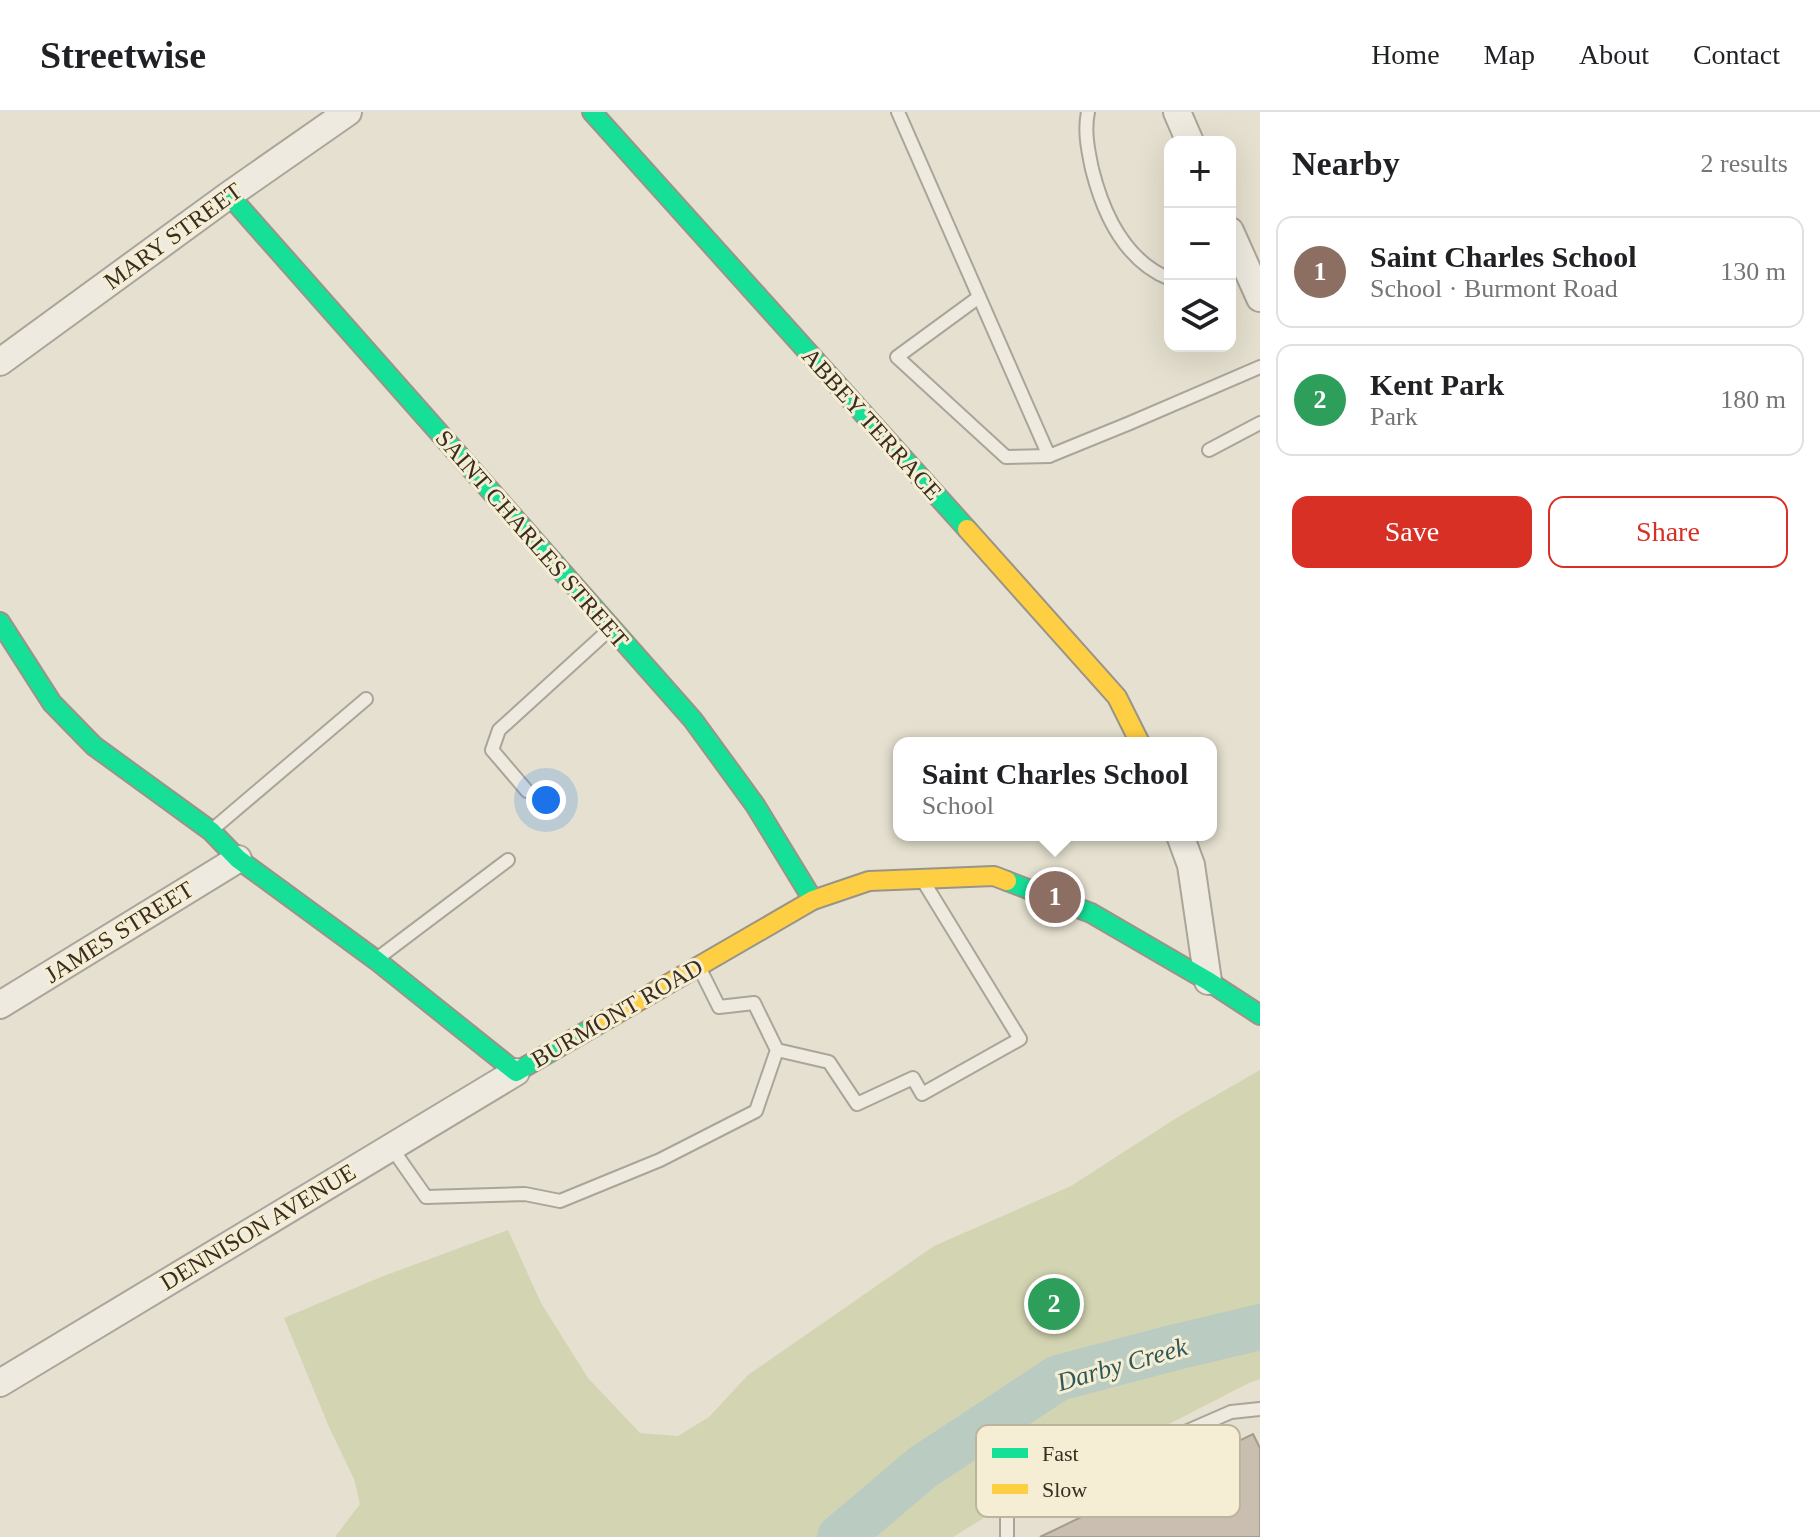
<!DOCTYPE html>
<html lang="en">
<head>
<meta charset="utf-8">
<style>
  body { margin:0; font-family:"Times New Roman",serif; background:#f6f6f6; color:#202124 }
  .controls { position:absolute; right:24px; top:24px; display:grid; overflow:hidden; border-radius:16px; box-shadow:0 8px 32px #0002 }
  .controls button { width:72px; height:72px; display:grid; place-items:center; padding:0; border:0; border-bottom:2px solid #e0e0e0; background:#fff; color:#202124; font:40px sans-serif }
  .you { position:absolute; left:546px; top:688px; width:28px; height:28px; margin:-20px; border:6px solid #fff; border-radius:50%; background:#1a73e8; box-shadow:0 0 0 12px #1a73e833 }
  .badge { display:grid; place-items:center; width:52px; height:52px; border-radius:50%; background:#d93025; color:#fff; font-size:26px; font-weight:700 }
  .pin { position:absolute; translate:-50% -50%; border:4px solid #fff; box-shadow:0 2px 8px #0006 }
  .popup { position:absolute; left:893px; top:625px; width:324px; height:104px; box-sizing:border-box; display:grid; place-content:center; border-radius:16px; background:#fff; filter:drop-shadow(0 2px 6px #0005); font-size:26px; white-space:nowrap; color:#757577 }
  .popup b { font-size:30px; color:#202124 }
  .popup::after { content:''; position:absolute; left:50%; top:100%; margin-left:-16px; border:16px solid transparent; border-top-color:#fff }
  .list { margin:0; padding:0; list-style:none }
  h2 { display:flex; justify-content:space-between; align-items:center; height:104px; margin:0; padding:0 32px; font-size:34px }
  h2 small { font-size:26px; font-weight:400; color:#757577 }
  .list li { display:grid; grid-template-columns:52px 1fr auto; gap:24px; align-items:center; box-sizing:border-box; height:112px; margin:0 16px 16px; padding:0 16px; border:2px solid #e0e0e0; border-radius:16px }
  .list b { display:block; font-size:30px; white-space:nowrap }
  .list p { margin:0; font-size:26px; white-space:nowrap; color:#757577 }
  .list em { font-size:26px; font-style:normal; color:#757577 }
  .actions { display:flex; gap:16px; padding:24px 32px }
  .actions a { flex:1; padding:18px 0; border:2px solid #d93025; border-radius:16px; text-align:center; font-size:28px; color:#d93025 }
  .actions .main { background:#d93025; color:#fff }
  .icon { flex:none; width:44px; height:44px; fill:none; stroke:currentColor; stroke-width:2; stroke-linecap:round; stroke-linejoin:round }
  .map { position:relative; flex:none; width:1260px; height:1425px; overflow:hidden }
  header { display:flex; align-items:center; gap:48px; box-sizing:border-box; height:112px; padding:0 40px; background:#fff; border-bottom:2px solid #e0e0e0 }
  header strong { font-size:38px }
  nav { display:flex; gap:44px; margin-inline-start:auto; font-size:28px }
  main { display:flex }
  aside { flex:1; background:#fff }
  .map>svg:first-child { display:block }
</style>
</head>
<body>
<header>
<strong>Streetwise</strong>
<nav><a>Home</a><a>Map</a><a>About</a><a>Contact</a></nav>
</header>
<main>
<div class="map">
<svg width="1260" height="1425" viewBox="0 0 1260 1425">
  <rect width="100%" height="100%" fill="#e5e0cf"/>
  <path fill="#d3d5b2" d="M 1260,958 L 1260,1267 L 1249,1271 L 1167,1313 L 1099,1352 L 1015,1387 L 953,1425 L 335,1425 L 360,1392 L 354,1367 L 329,1315 L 284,1206 L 381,1165 L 508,1118 L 541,1191 L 588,1266 L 640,1321 L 678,1324 L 709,1305 L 748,1263 L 934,1134 L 1071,1074 L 1178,1005 Z"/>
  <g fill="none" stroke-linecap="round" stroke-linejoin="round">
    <path stroke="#bacbc1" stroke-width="46" d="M 840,1425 L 923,1355 L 1058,1266 L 1176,1235 L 1260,1215"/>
  </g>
  <path fill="#c9beb0" stroke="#a59c8e" stroke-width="2" d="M 1253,1322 L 1260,1336 L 1260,1425 L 1040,1425 Z"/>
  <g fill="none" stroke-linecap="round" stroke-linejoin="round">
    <g stroke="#aaa598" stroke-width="16">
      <g id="lane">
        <path d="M 898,0 L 1049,344"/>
        <path d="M 1088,0 C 1084,19 1088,38 1092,57 C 1103,101 1125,149 1170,167"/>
        <path d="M 979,185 L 897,245 L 1006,345 L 1049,344 L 1130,311 L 1260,255"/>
        <path d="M 1209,338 L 1260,311"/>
        <path d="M 527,679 L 492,638 L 499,618 L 609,518"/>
        <path d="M 213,717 L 366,587"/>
        <path d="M 378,846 L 508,748"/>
        <path d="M 777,938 L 829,950 L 857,992 L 913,966 L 922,982 L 1020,927 L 925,772"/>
        <path d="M 391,1035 L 426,1085 L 525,1082 L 560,1089 L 660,1048 L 756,999 L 777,938 L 754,891 L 719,895 L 700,857"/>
        <path d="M 1007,1425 L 1007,1398 L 1231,1300 L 1260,1297"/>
      </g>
    </g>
    <g stroke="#aaa598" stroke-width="30">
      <g id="street">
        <path d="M 1177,0 L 1190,30"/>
        <path d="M 1230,119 L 1260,186"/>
        <path d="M 0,250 L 229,83 L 348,0"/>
        <path d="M 1180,723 L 1191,753 L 1208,869"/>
        <path d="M 0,893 L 238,747"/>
        <path d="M 0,1271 L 516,960"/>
      </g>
    </g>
    <g stroke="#9a9488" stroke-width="22">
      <g id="fast">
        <path d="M 592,0 L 967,417"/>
        <path d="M 229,83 L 693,608 L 755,693 L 813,788"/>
        <path d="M 0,510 L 52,591 L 94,634 L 211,719 L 238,747 L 376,848 L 516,960 L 592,916"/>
        <path d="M 1007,769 L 1091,801 L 1208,869 L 1260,903"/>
      </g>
    </g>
    <g stroke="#9a9488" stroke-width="22">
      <g id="slow">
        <path d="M 967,417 L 1117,585 L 1140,631"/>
        <path d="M 592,916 L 813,788 L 869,769 L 994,764 L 1007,769"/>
      </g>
    </g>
    <use href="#lane" stroke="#eeeae0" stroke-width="12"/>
    <use href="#street" stroke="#eeeae0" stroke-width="26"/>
    <use href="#fast" stroke="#16e098" stroke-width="18"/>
    <use href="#slow" stroke="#ffcf43" stroke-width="18"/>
  </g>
  <g text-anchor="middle" stroke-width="6" stroke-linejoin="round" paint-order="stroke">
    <g font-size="24" fill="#3a2d1f" stroke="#f5eed5">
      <text transform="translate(173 124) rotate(-36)" y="8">MARY STREET</text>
      <text transform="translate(872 312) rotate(48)" y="8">ABBEY TERRACE</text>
      <text transform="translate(532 427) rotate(49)" y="8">SAINT CHARLES STREET</text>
      <text transform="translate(119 820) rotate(-32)" y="8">JAMES STREET</text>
      <text transform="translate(617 901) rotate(-30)" y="8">BURMONT ROAD</text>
      <text transform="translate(258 1115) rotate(-31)" y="8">DENNISON AVENUE</text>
    </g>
    <g font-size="26" font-style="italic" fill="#2f5958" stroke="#f5eed5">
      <text transform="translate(1122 1252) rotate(-16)" y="9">Darby Creek</text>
    </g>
  </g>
  <rect x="976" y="1313" width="264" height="92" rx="12" fill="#f5eed5" stroke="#bdb49e" stroke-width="2"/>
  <rect x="992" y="1336" width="36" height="10" fill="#16e098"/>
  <rect x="992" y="1372" width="36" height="10" fill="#ffcf43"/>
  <g font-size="22" fill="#3a2d1f">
    <text x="1042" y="1349">Fast</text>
    <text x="1042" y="1385">Slow</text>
  </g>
</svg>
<div class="controls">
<button>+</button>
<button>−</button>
<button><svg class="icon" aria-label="layers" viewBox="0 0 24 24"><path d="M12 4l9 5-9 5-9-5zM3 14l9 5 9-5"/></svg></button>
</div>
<div class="you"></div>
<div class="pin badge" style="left:1055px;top:785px;background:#8d6e63">1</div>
<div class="popup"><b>Saint Charles School</b>School</div>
<div class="pin badge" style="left:1054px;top:1192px;background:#2e9e5b">2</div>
</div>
<aside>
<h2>Nearby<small>2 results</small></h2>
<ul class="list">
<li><span class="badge" style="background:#8d6e63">1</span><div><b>Saint Charles School</b><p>School · Burmont Road</p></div><em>130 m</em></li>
<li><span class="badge" style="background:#2e9e5b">2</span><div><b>Kent Park</b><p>Park</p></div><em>180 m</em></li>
</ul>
<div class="actions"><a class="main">Save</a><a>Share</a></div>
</aside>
</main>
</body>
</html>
